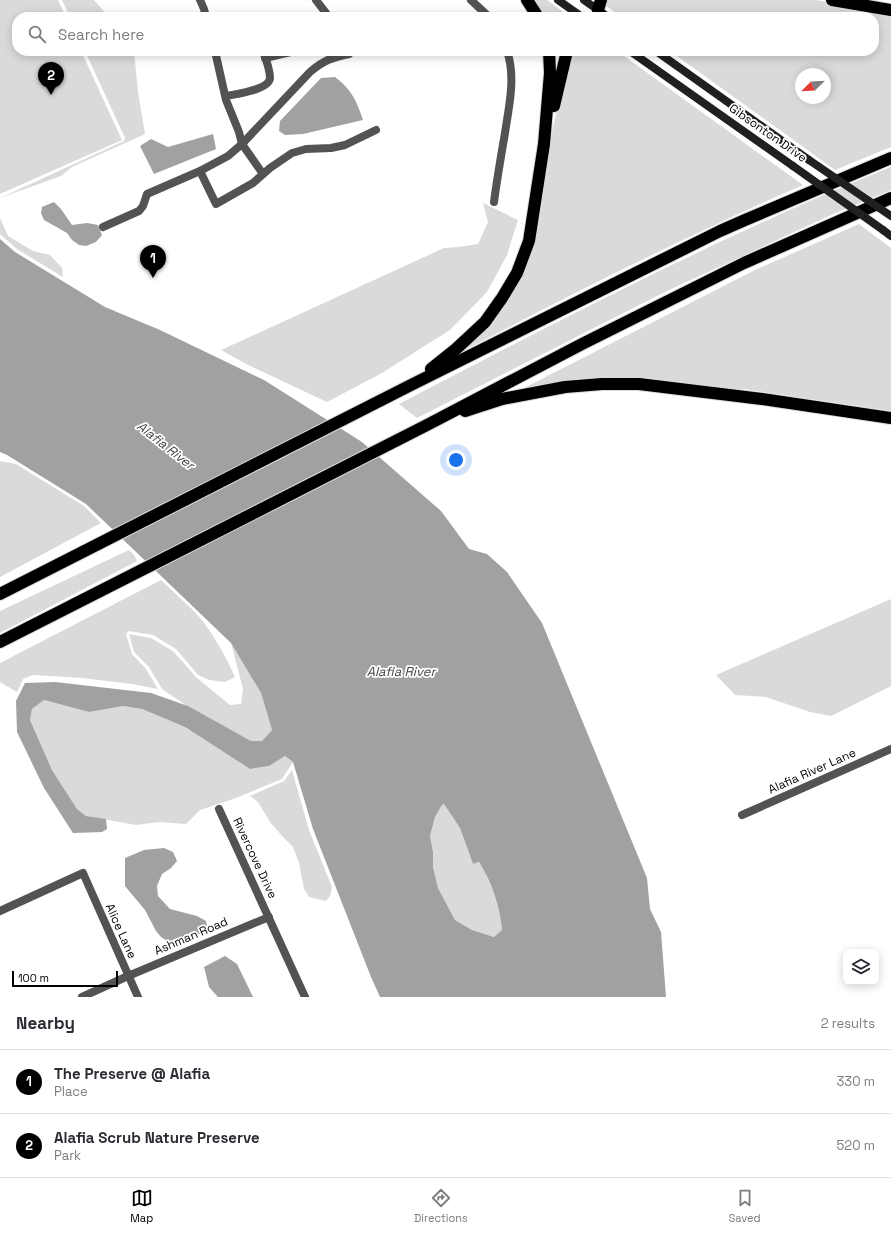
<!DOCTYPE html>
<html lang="en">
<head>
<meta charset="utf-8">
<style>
  body { margin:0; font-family:"Space Grotesk",sans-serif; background:#f7f7f7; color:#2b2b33 }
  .controls { position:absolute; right:12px; bottom:12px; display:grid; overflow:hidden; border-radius:8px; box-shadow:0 2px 10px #0003 }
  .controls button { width:36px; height:36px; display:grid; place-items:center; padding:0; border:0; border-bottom:1px solid #e1e1e2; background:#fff; color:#2b2b33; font:20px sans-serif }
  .compass { position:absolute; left:795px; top:68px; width:36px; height:36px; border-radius:50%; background:#fff; box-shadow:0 2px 10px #0003; rotate:246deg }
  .scale { position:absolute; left:12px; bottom:10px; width:106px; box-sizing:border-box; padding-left:4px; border:2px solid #000; border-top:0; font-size:11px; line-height:14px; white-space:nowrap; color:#000; -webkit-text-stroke:3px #fff; paint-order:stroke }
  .you { position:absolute; left:456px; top:460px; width:14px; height:14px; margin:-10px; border:3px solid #fff; border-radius:50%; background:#1a73e8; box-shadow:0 0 0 6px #1a73e833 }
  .badge { display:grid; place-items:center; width:26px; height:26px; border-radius:50%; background:#000; color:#fff; font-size:13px; font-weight:700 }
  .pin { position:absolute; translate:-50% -33px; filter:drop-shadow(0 1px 2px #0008) }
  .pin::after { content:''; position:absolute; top:21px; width:14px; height:12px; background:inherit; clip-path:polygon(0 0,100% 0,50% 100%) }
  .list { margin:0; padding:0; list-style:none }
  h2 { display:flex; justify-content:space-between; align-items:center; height:52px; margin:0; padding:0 16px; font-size:17px }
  h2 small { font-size:13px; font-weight:400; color:#7c7c81 }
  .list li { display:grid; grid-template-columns:26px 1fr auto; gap:12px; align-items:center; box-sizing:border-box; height:64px; padding:0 16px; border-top:1px solid #e1e1e2 }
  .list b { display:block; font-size:15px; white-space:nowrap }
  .list p { margin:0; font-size:13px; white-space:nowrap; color:#7c7c81 }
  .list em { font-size:13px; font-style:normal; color:#7c7c81 }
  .icon { flex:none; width:22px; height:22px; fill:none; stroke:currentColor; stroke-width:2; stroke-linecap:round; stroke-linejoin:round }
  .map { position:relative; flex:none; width:891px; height:997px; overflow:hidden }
  .search { position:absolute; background:#fff; box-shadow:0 2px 10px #0003; left:12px; right:12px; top:12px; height:44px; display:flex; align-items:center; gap:10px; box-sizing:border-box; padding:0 14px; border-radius:16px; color:#7c7c81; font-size:15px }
  .sheet { height:180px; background:#fff }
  nav { display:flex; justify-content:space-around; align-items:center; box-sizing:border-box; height:56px; border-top:1px solid #e1e1e2; background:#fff; font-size:11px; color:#7c7c81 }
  nav a { display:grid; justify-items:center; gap:2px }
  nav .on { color:#000 }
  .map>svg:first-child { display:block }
</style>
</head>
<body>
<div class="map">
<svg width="891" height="997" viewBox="0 0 891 997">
  <rect width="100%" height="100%" fill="#fff"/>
  <g fill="#dadada" fill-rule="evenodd">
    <path d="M 0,0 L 58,0 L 66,17 L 17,17 L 17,51 L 81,51 L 122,140 L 0,194 Z"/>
    <path d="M 62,0 L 94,0 L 109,17 L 70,17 Z"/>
    <path d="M 531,0 L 547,0 L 570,17 L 541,17 Z"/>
    <path d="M 604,0 L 816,0 L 891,13 L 891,147 L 835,170 L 670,51 L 874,51 L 874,17 L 622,17 L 603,4 ZM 801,74 L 825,74 L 825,98 L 801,98 Z"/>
    <path d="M 85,51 L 134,51 L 138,92 L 145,134 L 72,167 L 61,176 L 0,198 L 124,141 L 125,138 Z"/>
    <path d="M 571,51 L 617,51 L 803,185 C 689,235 579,290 469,348 L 466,345 L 514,283 L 549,144 Z"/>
    <path d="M 891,167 L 891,190 L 831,215 L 667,291 L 417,418 L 399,404 C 560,320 722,235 891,167 Z"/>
    <path d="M 483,203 L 518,220 L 507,255 L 487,292 L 450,330 L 382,373 L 327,402 L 250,366 L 221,350 L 444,248 L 458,247 L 478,244 L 488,222 Z"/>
    <path d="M 0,218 L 8,236 L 33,251 L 50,255 L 62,268 L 63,277 L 17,249 L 0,234 Z"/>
    <path d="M 859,224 L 891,248 L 891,411 L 743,389 L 706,392 L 656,384 L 525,391 L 524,388 L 753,271 Z"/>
    <path d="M 0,461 L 16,464 L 84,506 L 101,523 L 0,577 Z"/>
    <path d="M 129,550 L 134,555 L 137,561 L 0,633 L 0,611 Z"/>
    <path d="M 161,580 C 174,593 189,605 201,619 C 215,637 226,657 235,677 L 225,682 L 209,680 L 198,675 L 176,649 L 153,635 L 129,631 L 126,634 L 132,654 L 146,669 L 158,689 L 132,684 L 82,678 L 33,675 L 23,679 L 17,692 L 0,682 L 0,663 Z"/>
    <path d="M 891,599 L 891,686 L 831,716 L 810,712 L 766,697 L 735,695 L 716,675 Z"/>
    <path d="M 129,634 L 151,638 L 173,651 L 197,678 L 230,705 L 241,704 L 243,689 L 231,643 L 261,693 L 272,730 L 262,741 L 251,741 L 187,706 L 162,689 L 149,667 L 134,652 Z"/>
    <path d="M 44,700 L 89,712 L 123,706 L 142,709 L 185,727 L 250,769 L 269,766 L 285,756 L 293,762 L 282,779 L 236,798 L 200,810 L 186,824 L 159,822 L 136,825 L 86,816 L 77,809 L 52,770 L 30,720 L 32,709 Z"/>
    <path d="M 292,770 L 309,830 L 332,887 L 330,896 L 326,901 L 309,897 L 304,889 L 299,863 L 293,847 L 283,837 L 270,822 L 258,802 L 250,796 L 284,781 Z"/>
    <path d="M 444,804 L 460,828 L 473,864 L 479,862 C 492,882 500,907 502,930 L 494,937 L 472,930 L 455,920 L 438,888 L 433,867 L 433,852 L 430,836 L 435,817 L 442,805 Z"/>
  </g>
  <g fill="#a1a1a1" fill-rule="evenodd">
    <path d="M 335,77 C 352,90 356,100 363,120 L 303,134 L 285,135 L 279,131 L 280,121 L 321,78 Z"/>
    <path d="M 213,134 L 216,149 L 154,174 L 140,146 L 151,139 L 168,147 Z"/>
    <path d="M 54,202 L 61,209 L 72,225 L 87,223 L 98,225 L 102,235 L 96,242 L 86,246 L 79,245 L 72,240 L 67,233 L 44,220 L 41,213 L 42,207 Z"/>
    <path d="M 0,239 L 15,252 L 105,307 L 160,330 L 264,380 L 362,442 L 441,511 L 469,549 L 487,554 L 507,572 L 542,623 L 647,878 L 650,909 L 661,932 L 666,997 L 380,997 L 371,977 L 313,829 L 293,762 L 285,756 L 269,766 L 250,769 L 185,727 L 142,709 L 123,706 L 89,712 L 44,700 L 32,709 L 30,720 L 52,770 L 77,809 L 86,816 L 106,819 L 107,829 L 102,832 L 73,833 L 44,788 L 17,732 L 16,701 L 25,683 L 55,682 L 151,693 L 188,706 L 251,741 L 262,741 L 272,730 L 261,693 L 231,643 L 86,504 L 7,455 L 0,452 ZM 444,804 L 460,828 L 473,864 L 479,862 C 492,882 500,907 502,930 L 494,937 L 472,930 L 455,920 L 438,888 L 433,867 L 433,852 L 430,836 L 435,817 L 442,805 Z"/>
    <path d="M 164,848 L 173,852 L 177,861 L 171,868 L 162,874 L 157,886 L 158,896 L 170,909 L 197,916 L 206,921 L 208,930 L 186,941 L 172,944 L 161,937 L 156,931 L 145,910 L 125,886 L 125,858 L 144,850 Z"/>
    <path d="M 225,956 L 237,964 L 253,997 L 218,997 L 209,987 L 204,967 Z"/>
  </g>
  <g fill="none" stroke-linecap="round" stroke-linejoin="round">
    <g stroke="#dbdbdb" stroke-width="14">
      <g id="highway">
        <path d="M 527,0 L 538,17"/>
        <path d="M 832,0 L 891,10"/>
        <path d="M 600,17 L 598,10 L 601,0"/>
        <path d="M 554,106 L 567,51"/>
        <path d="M 431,369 L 456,349 L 485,322 L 502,298 L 517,273 L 529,241 L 544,144 L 550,73 L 549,51"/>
        <path d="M 465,411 L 502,399 L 565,387 L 602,384 L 639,384 L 762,399 L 891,418"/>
        <path d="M 0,594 L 411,385 L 720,231 L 745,220 L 891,158"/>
        <path d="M 0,642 L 427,425 L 582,344 L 744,263 L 891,198"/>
      </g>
    </g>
    <g stroke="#535353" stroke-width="8">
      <path d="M 200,0 L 204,9 L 206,17"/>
      <path d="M 316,0 L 329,17"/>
      <path d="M 471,0 L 489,17"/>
      <path d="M 215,51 L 226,100 L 239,132 L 242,144 L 263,174"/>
      <path d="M 265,58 L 295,51"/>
      <path d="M 226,96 C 236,94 269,90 270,78 C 270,70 266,59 263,51"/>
      <path d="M 200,171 L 216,204 L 253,183 L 270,168 L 292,153 L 306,149 L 331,148 L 345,145 L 376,130"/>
      <path d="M 494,202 C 497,179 501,156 505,133 C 509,106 516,77 507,51"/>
      <path d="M 103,227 L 139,211 L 143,206 L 147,194 L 200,171 L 228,156 L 242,144 L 310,72 C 324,60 331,58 349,54 L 347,51"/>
      <path d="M 219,809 L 305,997"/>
      <path d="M 742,815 L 891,749"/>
      <path d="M 0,911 L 83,873 L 138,997"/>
      <path d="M 82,997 L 128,976 L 269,917"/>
    </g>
    <g stroke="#202020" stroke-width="8">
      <path d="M 558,0 L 582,17"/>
      <path d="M 584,0 L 608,17"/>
      <path d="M 630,51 L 793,166"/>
      <path d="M 656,51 L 809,160"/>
      <path d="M 883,230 L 891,236"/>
    </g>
    <use href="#highway" stroke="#000" stroke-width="12"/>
    <g stroke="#202020" stroke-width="8">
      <path d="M 809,160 L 891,216"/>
      <path d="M 793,166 L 883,230"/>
    </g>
  </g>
  <g text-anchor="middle" stroke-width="3.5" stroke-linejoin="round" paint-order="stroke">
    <g font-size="12" fill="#000" stroke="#fff">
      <text transform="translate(768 133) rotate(35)" y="4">Gibsonton Drive</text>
      <text transform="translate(812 771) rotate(-24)" y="4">Alafia River Lane</text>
      <text transform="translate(255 858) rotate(65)" y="4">Rivercove Drive</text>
      <text transform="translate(121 931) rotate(66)" y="4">Alice Lane</text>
      <text transform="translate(191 936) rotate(-23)" y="4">Ashman Road</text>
    </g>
    <g font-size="13" font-style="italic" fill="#424242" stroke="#fff">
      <text transform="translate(166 445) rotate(38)" y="5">Alafia River</text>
      <text x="401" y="676">Alafia River</text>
    </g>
  </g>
</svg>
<div class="controls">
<button><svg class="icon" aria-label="layers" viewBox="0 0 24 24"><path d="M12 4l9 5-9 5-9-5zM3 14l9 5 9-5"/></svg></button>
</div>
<svg class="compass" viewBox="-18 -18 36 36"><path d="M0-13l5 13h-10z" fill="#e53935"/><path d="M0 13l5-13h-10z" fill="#7c7c81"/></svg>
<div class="scale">100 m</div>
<div class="you"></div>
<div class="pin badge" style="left:153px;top:278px">1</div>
<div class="pin badge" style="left:51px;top:95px">2</div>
<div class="search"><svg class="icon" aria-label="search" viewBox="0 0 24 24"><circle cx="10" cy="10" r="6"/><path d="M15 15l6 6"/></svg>Search here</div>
</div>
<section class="sheet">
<h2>Nearby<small>2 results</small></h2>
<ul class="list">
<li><span class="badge">1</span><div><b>The Preserve @ Alafia</b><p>Place</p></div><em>330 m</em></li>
<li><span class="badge">2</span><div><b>Alafia Scrub Nature Preserve</b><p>Park</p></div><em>520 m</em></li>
</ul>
</section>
<nav>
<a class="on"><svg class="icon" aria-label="map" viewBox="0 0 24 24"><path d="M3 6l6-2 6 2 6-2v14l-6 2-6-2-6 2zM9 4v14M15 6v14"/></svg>Map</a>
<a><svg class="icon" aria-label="directions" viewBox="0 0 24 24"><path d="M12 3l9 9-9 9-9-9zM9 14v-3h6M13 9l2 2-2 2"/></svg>Directions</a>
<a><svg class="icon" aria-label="saved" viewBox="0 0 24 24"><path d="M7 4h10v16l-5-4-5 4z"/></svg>Saved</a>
</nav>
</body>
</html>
